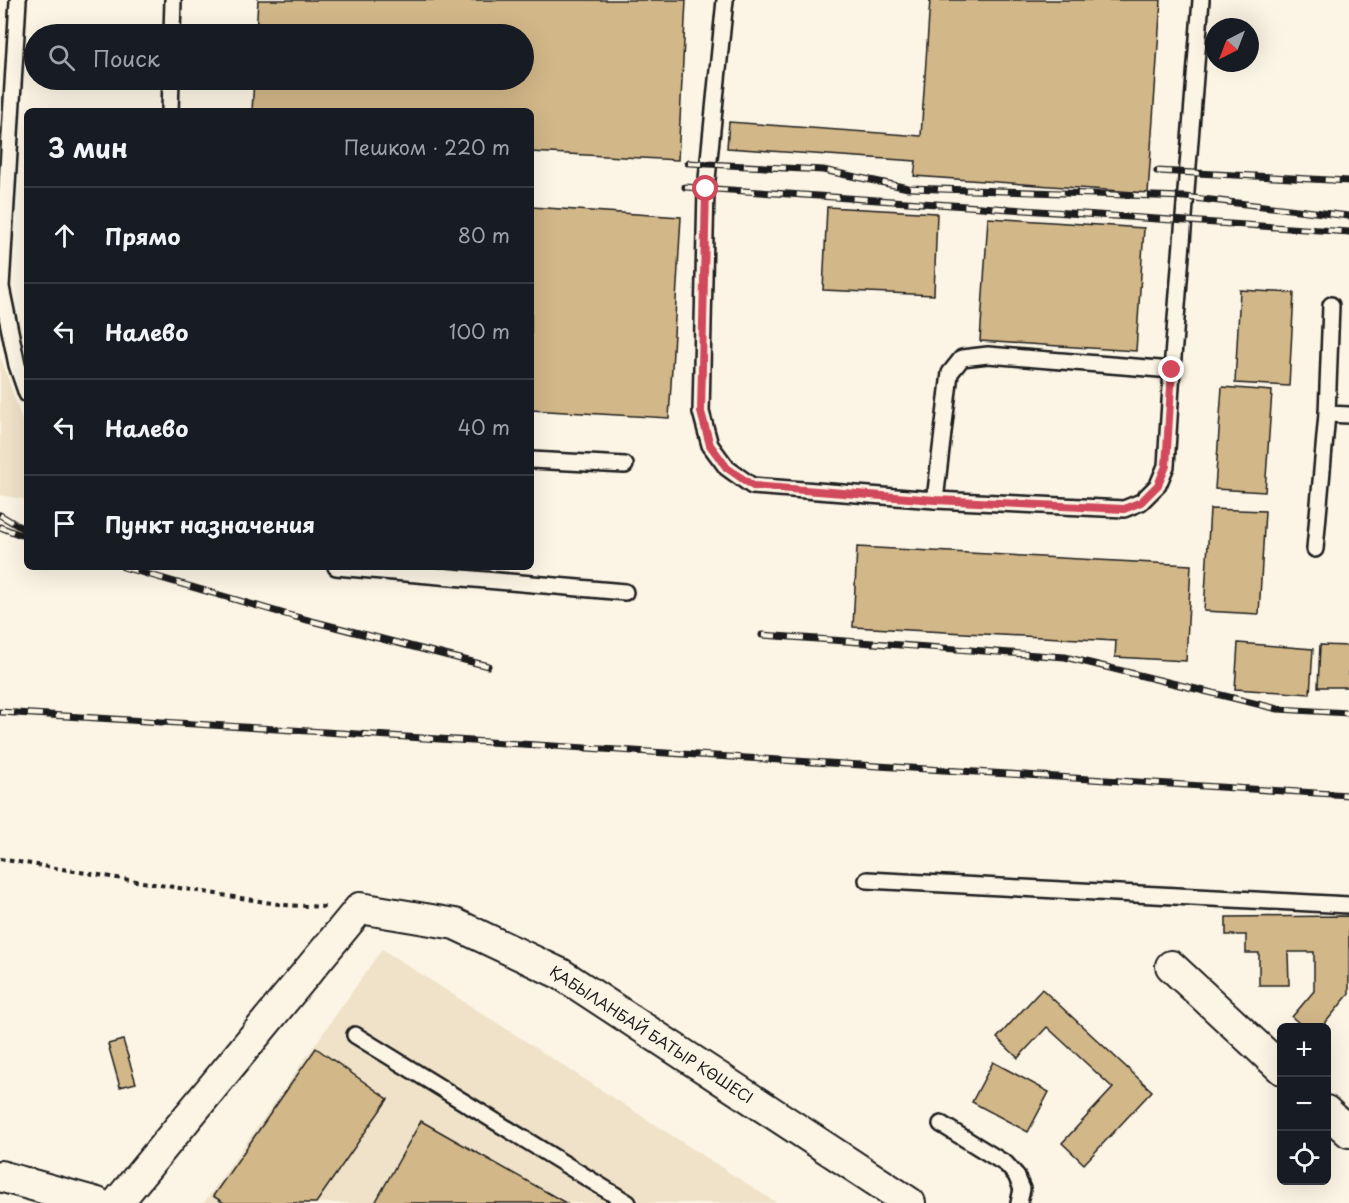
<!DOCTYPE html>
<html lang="ru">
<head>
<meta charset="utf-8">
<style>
  body { margin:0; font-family:"Playpen Sans",sans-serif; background:#20242c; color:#f1f3f6 }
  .controls { position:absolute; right:18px; bottom:18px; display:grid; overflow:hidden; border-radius:9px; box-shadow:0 6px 24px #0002 }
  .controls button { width:54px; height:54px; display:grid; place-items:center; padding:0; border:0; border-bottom:2px solid #363941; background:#171b24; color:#f1f3f6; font:30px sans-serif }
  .compass { position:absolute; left:1205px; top:18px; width:54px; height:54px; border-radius:50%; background:#171b24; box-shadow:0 6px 24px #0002; rotate:222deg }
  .stop { position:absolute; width:18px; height:18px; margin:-14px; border:4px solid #d1495b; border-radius:50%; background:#fff }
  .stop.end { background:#d1495b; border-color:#fff; box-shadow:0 2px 6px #0008 }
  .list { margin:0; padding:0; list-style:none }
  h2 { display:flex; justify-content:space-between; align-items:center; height:78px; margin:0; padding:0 24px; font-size:26px }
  h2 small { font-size:20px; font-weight:400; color:#9ea1a6 }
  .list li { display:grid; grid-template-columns:39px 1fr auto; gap:18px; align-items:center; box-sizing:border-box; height:96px; padding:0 24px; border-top:2px solid #363941 }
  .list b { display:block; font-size:22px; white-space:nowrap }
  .list em { font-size:20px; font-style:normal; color:#9ea1a6 }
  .icon { flex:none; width:33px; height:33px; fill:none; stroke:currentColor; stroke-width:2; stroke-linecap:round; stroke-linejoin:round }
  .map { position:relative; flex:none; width:1349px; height:1203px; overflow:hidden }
  .search { position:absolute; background:#171b24; box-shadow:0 6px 24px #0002; left:24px; top:24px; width:510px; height:66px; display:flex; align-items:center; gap:15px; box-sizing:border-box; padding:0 21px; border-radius:33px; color:#9ea1a6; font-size:22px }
  .panel { position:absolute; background:#171b24; box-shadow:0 6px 24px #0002; left:24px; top:108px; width:510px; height:462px; border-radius:9px }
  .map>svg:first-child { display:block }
</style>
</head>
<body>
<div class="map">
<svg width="1349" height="1203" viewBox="0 0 1349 1203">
  <rect width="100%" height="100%" fill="#fcf5e5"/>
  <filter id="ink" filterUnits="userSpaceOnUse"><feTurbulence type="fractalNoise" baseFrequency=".0167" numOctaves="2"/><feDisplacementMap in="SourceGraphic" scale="12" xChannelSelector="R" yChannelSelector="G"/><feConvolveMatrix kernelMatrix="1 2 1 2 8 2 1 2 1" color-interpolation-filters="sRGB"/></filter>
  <g filter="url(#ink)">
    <g fill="#efe2c9">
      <path d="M 0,358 L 2,361 L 27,436 L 27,500 L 0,495 Z"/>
      <path d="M 382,949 L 777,1203 L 204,1203 Z"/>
    </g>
    <g fill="#d2b788" stroke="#1c1c1c" stroke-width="1.5">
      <path d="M 258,0 L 686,0 L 678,160 L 531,152 L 531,111 L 252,111 L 254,80 L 524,80 L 524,34 L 256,34 Z"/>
      <path d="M 930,0 L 1161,0 L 1148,193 L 914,176 L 916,161 L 727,148 L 729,122 L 921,136 Z"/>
      <path d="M 531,207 L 681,217 L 669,418 L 531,410 Z"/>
      <path d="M 827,207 L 937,213 L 934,295 L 823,290 Z"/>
      <path d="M 988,218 L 1144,228 L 1136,351 L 980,341 Z"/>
      <path d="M 1240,290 L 1294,293 L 1289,386 L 1235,383 Z"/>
      <path d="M 1222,387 L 1272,391 L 1265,492 L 1215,489 Z"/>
      <path d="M 1210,509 L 1265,511 L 1259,614 L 1204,611 Z"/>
      <path d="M 857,547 L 1191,565 L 1186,661 L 1115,657 L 1116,641 L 853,627 Z"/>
      <path d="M 1238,643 L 1313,649 L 1310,694 L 1235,689 Z"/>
      <path d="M 1320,645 L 1349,646 L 1349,687 L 1318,687 Z"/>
      <path d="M 1349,916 L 1349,994 L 1321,1028 L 1305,1028 L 1292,1017 L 1314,991 L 1314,952 L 1288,952 L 1289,985 L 1259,985 L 1259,953 L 1246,953 L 1246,935 L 1226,935 L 1226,917 Z"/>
      <path d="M 1042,989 L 1152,1091 L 1084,1164 L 1062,1143 L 1113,1088 L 1047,1027 L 1018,1058 L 997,1038 Z"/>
      <path d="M 123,1040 L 136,1083 L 120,1087 L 108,1044 Z"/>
      <path d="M 316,1048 L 388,1099 L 316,1203 L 224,1203 L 213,1196 Z"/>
      <path d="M 993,1062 L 1049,1092 L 1028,1132 L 972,1102 Z"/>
      <path d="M 421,1121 L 566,1203 L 375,1203 Z"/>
    </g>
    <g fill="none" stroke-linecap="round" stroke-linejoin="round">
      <g stroke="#1c1c1c" stroke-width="20">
        <g id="service">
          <path d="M 18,0 L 1,287 L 17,365 L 27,394"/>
          <path d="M 725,0 L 706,189 L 701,412 L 710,445 L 727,468 L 752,486 L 935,500 L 1124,509 L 1141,502 L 1158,485 L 1166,466 L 1172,370 L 1201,0"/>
          <path d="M 172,34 L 173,0"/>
          <path d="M 170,111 L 171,80"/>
          <path d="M 1327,414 L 1349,415"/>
          <path d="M 531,460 L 625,465"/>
          <path d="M 935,500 L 950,373 L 962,358 L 988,355 L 1172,370"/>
          <path d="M 1315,549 L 1327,414 L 1331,305"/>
          <path d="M 336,567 L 625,592"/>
          <path d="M 867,880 L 1349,905"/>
          <path d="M 355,1035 L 628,1203"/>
          <path d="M 941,1124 L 1006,1164 L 1016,1175 L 1022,1189 L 1019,1203"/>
        </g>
      </g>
      <g stroke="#1c1c1c" stroke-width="34">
        <g id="minor">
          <path d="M 1171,966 L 1282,1069"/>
          <path d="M 1326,1111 L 1349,1132"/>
          <path d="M 0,1176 L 97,1203"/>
          <path d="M 117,1203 L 360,908 L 455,924 L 561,974 L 910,1203"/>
        </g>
      </g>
      <path stroke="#1c1c1c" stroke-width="4" stroke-dasharray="4.5 4.5" stroke-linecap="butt" d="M 0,859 L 284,905 L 327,907"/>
      <use href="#service" stroke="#fcf5e5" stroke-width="15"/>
      <use href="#minor" stroke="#fcf5e5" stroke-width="30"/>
      <g stroke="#1c1c1c" stroke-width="7">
        <g id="rail">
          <path d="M 688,163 L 823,170 L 908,188 L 1185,197 L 1349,216"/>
          <path d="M 1157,171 L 1349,181"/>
          <path d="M 685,187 L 1349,232"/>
          <path d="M 0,515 L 27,531"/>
          <path d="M 0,527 L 21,535"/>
          <path d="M 123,567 L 292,616 L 488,666"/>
          <path d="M 762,635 L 1065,657 L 1278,709 L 1349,713"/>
          <path d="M 0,712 L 1349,795"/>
        </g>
      </g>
      <use href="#rail" stroke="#fcf5e5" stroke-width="4.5" stroke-dasharray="14" stroke-linecap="butt"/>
    </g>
  </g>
  <g fill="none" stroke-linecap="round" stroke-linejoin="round" filter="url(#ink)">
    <path stroke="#d1495b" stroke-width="8" d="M 706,189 L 701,412 L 710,445 L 727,468 L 753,486 L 935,500 L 1124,509 L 1141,502 L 1158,485 L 1166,466 L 1172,370"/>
  </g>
  <g text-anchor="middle" stroke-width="4.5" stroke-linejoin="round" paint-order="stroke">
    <g font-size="15" fill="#1c1c1c" stroke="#fcf5e5">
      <text transform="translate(651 1035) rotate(33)" y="5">ҚАБЫЛАНБАЙ БАТЫР КӨШЕСІ</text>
    </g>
  </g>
</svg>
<div class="controls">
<button>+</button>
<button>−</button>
<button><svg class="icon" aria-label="locate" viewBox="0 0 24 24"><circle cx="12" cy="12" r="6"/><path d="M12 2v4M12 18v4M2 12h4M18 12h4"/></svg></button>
</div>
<svg class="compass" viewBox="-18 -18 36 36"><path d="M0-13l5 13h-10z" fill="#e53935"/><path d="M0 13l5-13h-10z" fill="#9ea1a6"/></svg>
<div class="stop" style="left:706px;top:189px"></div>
<div class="stop end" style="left:1172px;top:370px"></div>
<div class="search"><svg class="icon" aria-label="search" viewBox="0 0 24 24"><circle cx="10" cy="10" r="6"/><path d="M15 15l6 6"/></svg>Поиск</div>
<section class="panel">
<h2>3 мин<small>Пешком · 220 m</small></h2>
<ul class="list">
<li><svg class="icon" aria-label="ahead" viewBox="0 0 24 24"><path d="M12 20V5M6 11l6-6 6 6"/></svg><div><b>Прямо</b></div><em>80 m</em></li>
<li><svg class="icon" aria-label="left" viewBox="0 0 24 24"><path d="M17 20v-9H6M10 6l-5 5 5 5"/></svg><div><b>Налево</b></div><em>100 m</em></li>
<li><svg class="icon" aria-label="left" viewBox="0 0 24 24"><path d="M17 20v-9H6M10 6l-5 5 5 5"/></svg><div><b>Налево</b></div><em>40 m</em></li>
<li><svg class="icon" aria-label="arrive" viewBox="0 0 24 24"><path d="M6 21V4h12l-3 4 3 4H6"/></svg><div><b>Пункт назначения</b></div></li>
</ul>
</section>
</div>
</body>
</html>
